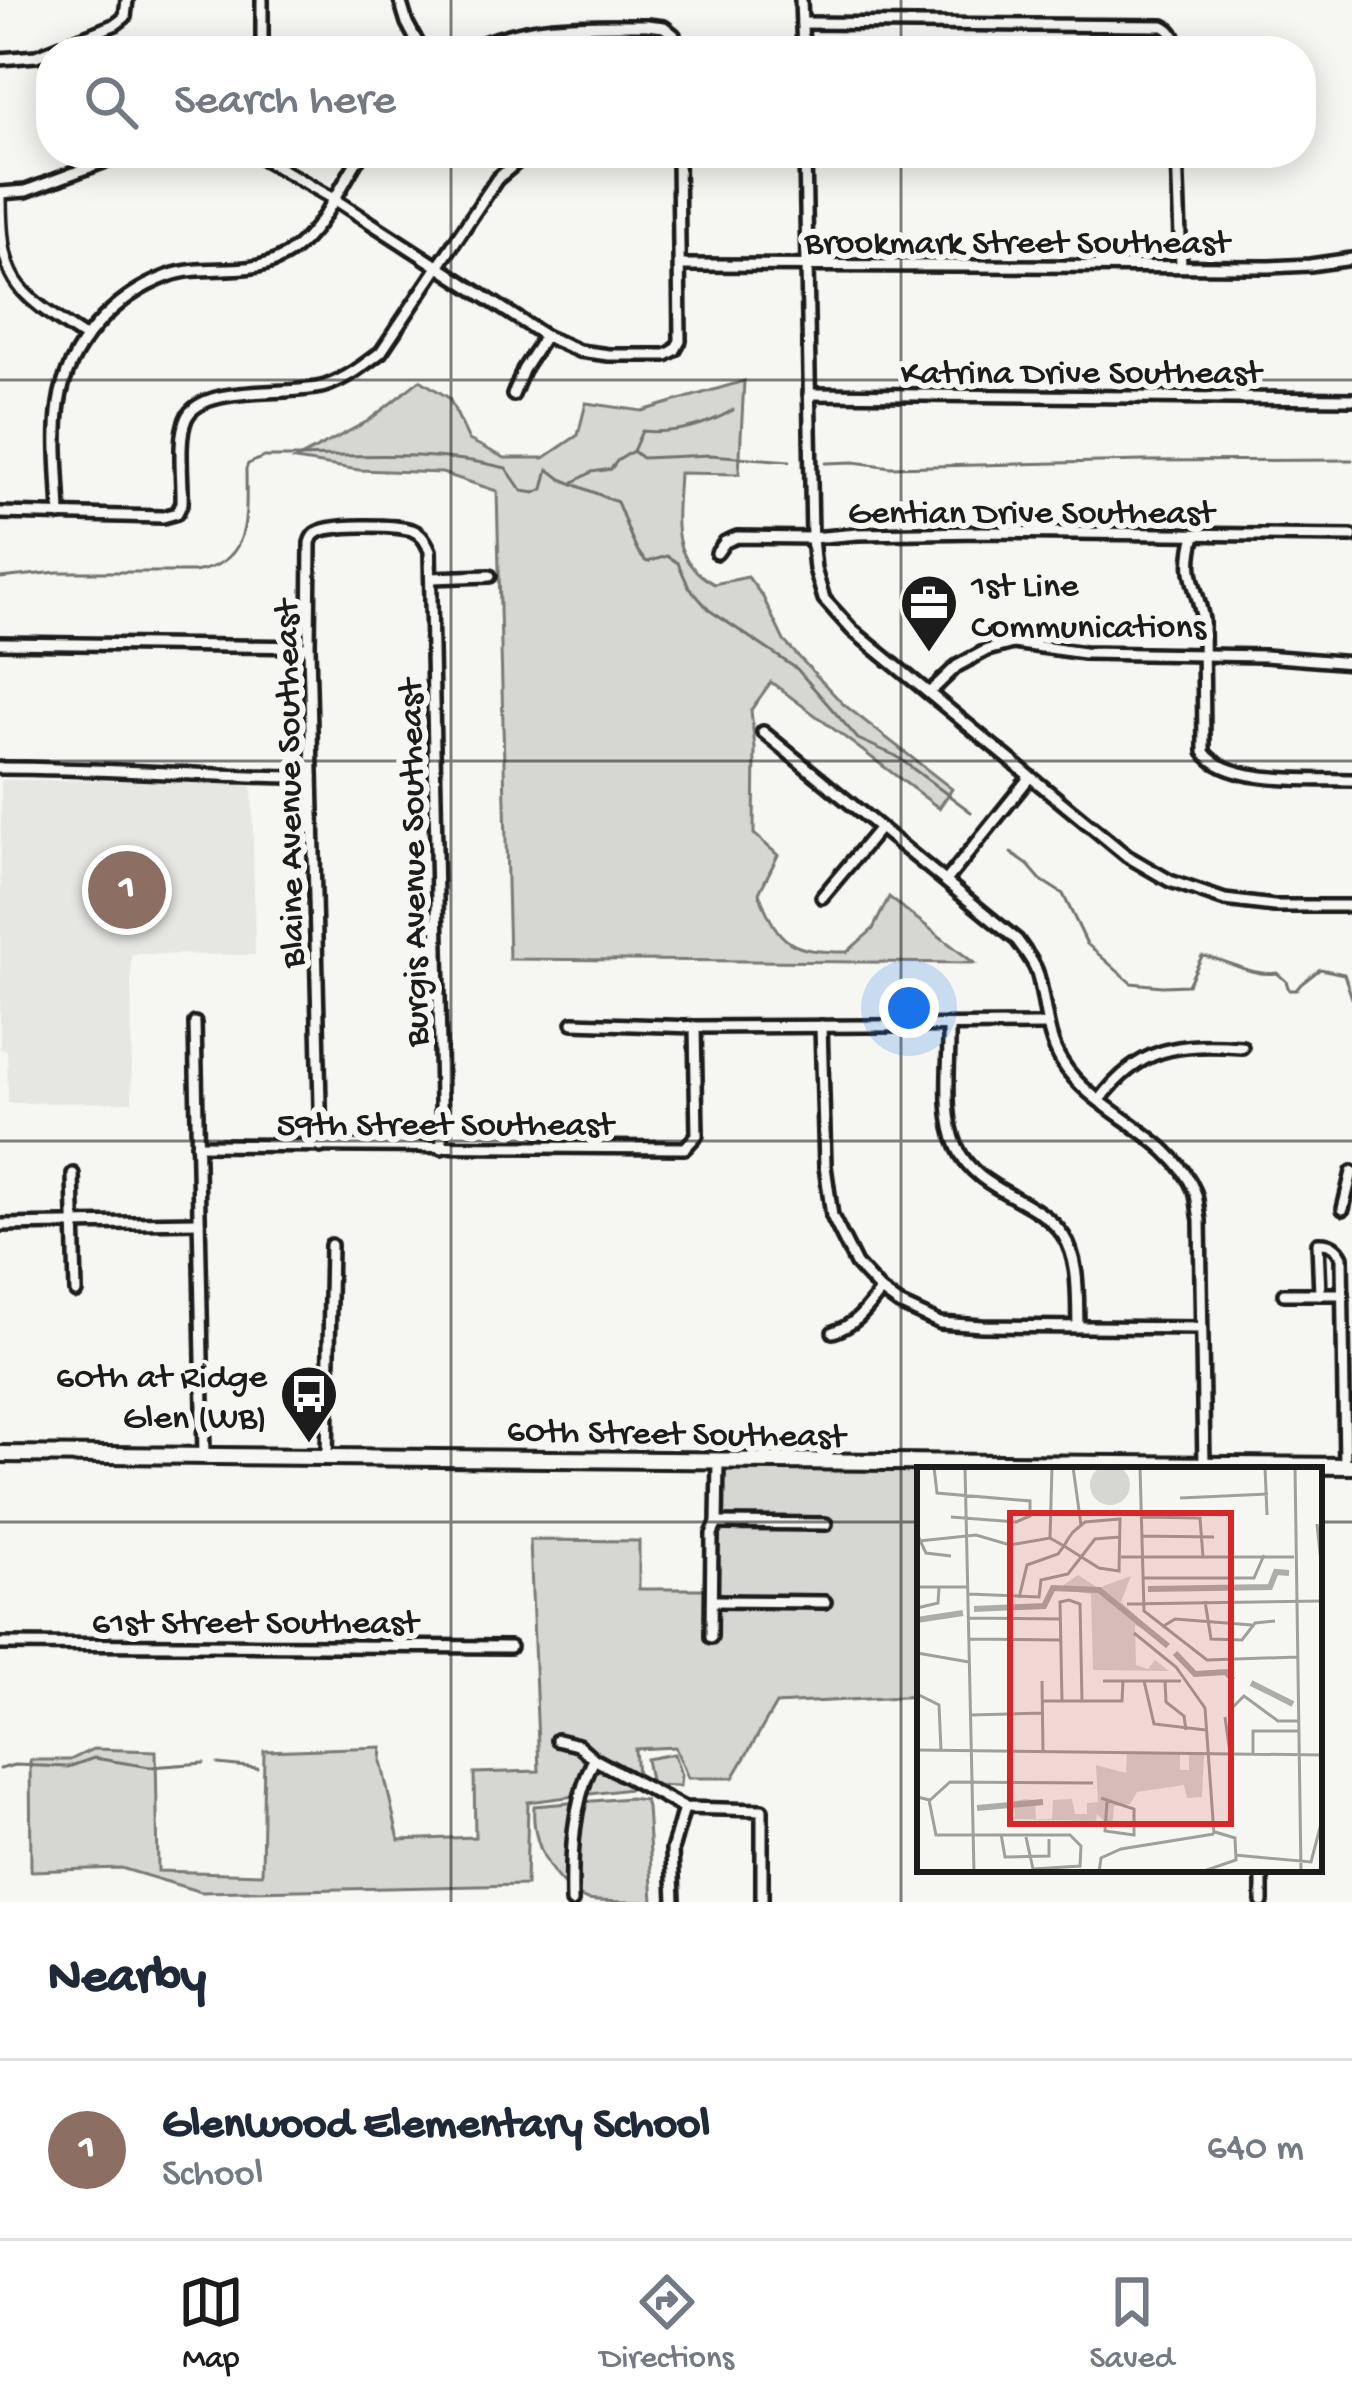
<!DOCTYPE html>
<html lang="en">
<head>
<meta charset="utf-8">
<style>
  body { margin:0; font-family:"Gochi Hand",sans-serif; background:#f2f2f3; color:#1f2937 }
  .you { position:absolute; left:909px; top:1008px; width:42px; height:42px; margin:-30px; border:9px solid #fff; border-radius:50%; background:#1a73e8; box-shadow:0 0 0 18px #1a73e833 }
  .badge { display:grid; place-items:center; width:78px; height:78px; border-radius:50%; background:#1c1c1c; color:#fff; font-size:39px; font-weight:700 }
  .pin { position:absolute; translate:-50% -50%; border:6px solid #fff; box-shadow:0 3px 12px #0006 }
  .list { margin:0; padding:0; list-style:none }
  h2 { display:flex; justify-content:space-between; align-items:center; height:156px; margin:0; padding:0 48px; font-size:51px }
  h2 small { font-size:39px; font-weight:400; color:#747a83 }
  .list li { display:grid; grid-template-columns:78px 1fr auto; gap:36px; align-items:center; box-sizing:border-box; height:180px; padding:0 48px; border-top:3px solid #e0e1e3 }
  .list b { display:block; font-size:45px; white-space:nowrap }
  .list p { margin:0; font-size:39px; white-space:nowrap; color:#747a83 }
  .list em { font-size:39px; font-style:normal; color:#747a83 }
  .icon { flex:none; width:66px; height:66px; fill:none; stroke:currentColor; stroke-width:2; stroke-linecap:round; stroke-linejoin:round }
  .map { position:relative; flex:none; width:1352px; height:1902px; overflow:hidden }
  .search { position:absolute; background:#fff; box-shadow:0 6px 30px #0003; left:36px; right:36px; top:36px; height:132px; display:flex; align-items:center; gap:30px; box-sizing:border-box; padding:0 42px; border-radius:48px; color:#747a83; font-size:45px }
  .sheet { height:336px; background:#fff }
  nav { display:flex; justify-content:space-around; align-items:center; box-sizing:border-box; height:168px; border-top:3px solid #e0e1e3; background:#fff; font-size:33px; color:#747a83 }
  nav a { display:grid; justify-items:center; gap:6px }
  nav .on { color:#1c1c1c }
  .map>svg:first-child { display:block }
</style>
</head>
<body>
<div class="map">
<svg width="1352" height="1902" viewBox="0 0 1352 1902">
  <rect width="100%" height="100%" fill="#f6f6f2"/>
  <filter id="ink" filterUnits="userSpaceOnUse"><feTurbulence type="fractalNoise" baseFrequency=".00833" numOctaves="2"/><feDisplacementMap in="SourceGraphic" scale="24" xChannelSelector="R" yChannelSelector="G"/><feConvolveMatrix kernelMatrix="1 2 1 2 8 2 1 2 1" color-interpolation-filters="sRGB"/></filter>
  <g filter="url(#ink)">
    <path fill="#e6e6e2" d="M 1,780 L 252,782 L 255,955 L 131,954 L 132,1102 L 8,1103 L 7,1050 L 0,1049 Z"/>
    <g fill="#d6d6d2" stroke="#797977" stroke-width="3">
      <path d="M 420,380 L 449,398 L 469,440 L 505,458 L 544,458 L 578,435 L 586,403 L 642,411 L 744,381 L 739,474 L 679,473 C 677,520 667,558 714,584 L 748,577 L 763,597 L 784,641 L 843,704 L 952,789 L 939,808 L 771,682 L 751,710 L 755,749 L 754,834 L 778,855 L 759,893 C 779,946 791,952 847,952 L 873,929 L 889,897 L 974,963 L 509,959 L 497,491 L 442,473 L 359,470 L 295,460 L 368,421 Z"/>
      <path d="M 714,1466 L 939,1470 L 920,1470 L 920,1696 L 776,1704 L 733,1778 L 688,1778 L 675,1747 L 635,1749 L 638,1788 L 528,1802 L 526,1885 L 201,1892 L 121,1868 L 31,1871 L 30,1760 L 70,1760 L 93,1749 L 156,1751 L 158,1871 L 262,1874 L 264,1751 L 382,1747 L 381,1761 L 399,1840 L 475,1837 L 474,1773 L 539,1771 L 530,1540 L 639,1541 L 639,1589 L 715,1589 Z"/>
      <path d="M 674,1754 L 681,1775 L 680,1786 L 651,1785 L 646,1759 Z"/>
      <path d="M 629,1798 L 645,1800 L 647,1807 L 653,1902 C 636,1902 600,1902 587,1900 C 552,1885 531,1842 534,1806 Z"/>
    </g>
    <g fill="none" stroke-linecap="round" stroke-linejoin="round">
      <g stroke="#727271" stroke-width="3">
        <path d="M 633,451 L 642,458 L 710,455 L 790,461"/>
        <path d="M 826,463 L 854,462 L 891,467 L 1144,461 L 1352,460"/>
        <path d="M 574,482 L 592,472 L 611,469 L 617,461 L 633,451 L 642,431 C 673,434 706,426 733,410"/>
        <path d="M 0,578 L 58,572 L 194,572 C 253,563 246,516 246,469 L 248,464 L 264,457 C 345,458 425,448 506,468 L 522,491 L 535,493 L 543,489 L 548,469 L 561,479 L 617,502 C 625,519 634,553 647,562 L 667,556 L 678,563 L 689,587 L 709,610 L 797,669 L 858,739 L 896,756 L 971,812"/>
        <path d="M 1011,853 L 1028,865 L 1041,880 L 1063,894 L 1087,944 L 1131,983 L 1162,986 L 1188,985 L 1202,956 C 1228,959 1251,977 1277,973 L 1286,981 L 1289,990 L 1296,990 L 1301,984 L 1320,969 L 1344,974 L 1352,998"/>
        <path d="M 218,1764 L 257,1768"/>
        <path d="M 0,1769 L 14,1765 L 68,1767 L 94,1758 L 150,1767 L 204,1763"/>
      </g>
      <g stroke="#1c1c1c" stroke-width="18">
        <g id="street">
          <path d="M 262,0 L 262,51"/>
          <path d="M 400,0 L 407,23 L 422,51"/>
          <path d="M 801,0 L 803,51"/>
          <path d="M 802,23 L 1163,26 C 1174,31 1176,39 1176,51"/>
          <path d="M 463,51 C 529,22 577,25 647,25 L 664,27 L 674,35 L 676,51"/>
          <path d="M 0,59 L 36,56 L 116,24 L 125,17 L 127,0"/>
          <path d="M 253,153 L 334,199 L 545,336 L 579,351 L 609,355 L 666,355 L 675,350 L 680,341 L 678,153"/>
          <path d="M 805,153 L 812,538 L 815,569 L 824,599 L 852,630 L 1127,856 L 1170,881 L 1225,900 L 1274,906 L 1352,906"/>
          <path d="M 1177,153 L 1181,266"/>
          <path d="M 0,193 C 0,283 13,290 86,338"/>
          <path d="M 0,193 L 26,191 L 127,153"/>
          <path d="M 680,265 L 1269,267 L 1310,265 L 1352,259"/>
          <path d="M 809,394 L 1352,399"/>
          <path d="M 513,395 L 523,370 L 545,336"/>
          <path d="M 0,513 L 163,517 L 177,513 L 182,503 C 183,479 177,440 186,419 C 201,383 290,397 325,386 C 346,379 364,365 381,352 L 497,179 L 528,153"/>
          <path d="M 60,515 C 59,479 54,440 59,404 C 67,346 114,296 168,276 C 202,263 243,276 277,260 C 318,242 338,189 362,153"/>
          <path d="M 1195,535 C 1184,576 1196,582 1203,620 L 1204,752 C 1227,785 1313,779 1352,780"/>
          <path d="M 717,553 L 725,542 L 737,537 L 812,538 L 858,534 L 982,532 L 1352,536"/>
          <path d="M 431,578 L 490,576"/>
          <path d="M 0,643 L 309,647"/>
          <path d="M 929,693 L 957,666 L 987,650 L 1013,643 L 1084,653 L 1265,656 L 1352,663"/>
          <path d="M 763,732 L 1017,940 C 1024,950 1033,960 1037,972 C 1046,1001 1045,1035 1062,1062 C 1094,1114 1171,1133 1195,1192 C 1198,1200 1198,1211 1200,1220 L 1204,1465"/>
          <path d="M 0,768 C 104,768 208,777 312,777"/>
          <path d="M 946,881 L 1029,778"/>
          <path d="M 822,897 L 879,829"/>
          <path d="M 195,1023 L 204,1455"/>
          <path d="M 573,1023 L 695,1027 L 1047,1025"/>
          <path d="M 821,1026 L 825,1166 L 832,1216 L 856,1264 L 881,1291 L 899,1304 L 940,1323 L 982,1326 L 1201,1328"/>
          <path d="M 949,1027 C 950,1065 942,1112 957,1147 C 977,1193 1036,1196 1063,1235 C 1080,1261 1077,1297 1078,1326"/>
          <path d="M 1100,1100 C 1140,1046 1178,1043 1242,1047"/>
          <path d="M 197,1145 L 685,1148 L 697,1135 L 695,1027"/>
          <path d="M 321,1147 L 309,647 L 310,543 C 311,540 312,536 315,534 C 327,523 396,525 412,530 C 422,534 426,542 430,551 L 442,1148"/>
          <path d="M 73,1174 L 76,1292"/>
          <path d="M 1343,1209 L 1352,1172"/>
          <path d="M 0,1225 L 199,1222"/>
          <path d="M 1284,1294 L 1343,1294"/>
          <path d="M 1320,1294 L 1318,1243 C 1330,1242 1337,1247 1342,1257 L 1345,1466"/>
          <path d="M 833,1332 C 856,1325 866,1310 881,1291"/>
          <path d="M 327,1457 L 331,1245"/>
          <path d="M 717,1523 L 826,1524"/>
          <path d="M 712,1601 L 825,1602"/>
          <path d="M 711,1637 L 712,1534 L 717,1523 L 718,1461"/>
          <path d="M 0,1644 L 510,1647"/>
          <path d="M 557,1740 L 578,1745 L 594,1759 L 684,1808 L 762,1810 L 762,1902"/>
          <path d="M 572,1902 C 571,1852 572,1805 594,1759"/>
          <path d="M 674,1902 L 672,1850 L 684,1808"/>
          <path d="M 1262,1902 L 1262,1869"/>
        </g>
      </g>
      <g stroke="#1c1c1c" stroke-width="22">
        <path id="secondary" d="M 0,1454 L 1352,1466"/>
      </g>
      <use href="#street" stroke="#f6f6f2" stroke-width="9"/>
      <use href="#secondary" stroke="#f6f6f2" stroke-width="14"/>
    </g>
  </g>
  <path fill="none" stroke="#1c1c1c" stroke-width="3" stroke-opacity="0.55" d="M 451,0 L 451,51M 901,0 L 901,51M 451,153 L 451,1902M 901,153 L 901,1902M 0,380 L 1352,380M 0,761 L 1352,761M 0,1141 L 1352,1141M 0,1522 L 920,1522M 1319,1522 L 1352,1522"/>
  <defs>
    <g id="office-pin" transform="scale(3)"><path d="M0 17L-7.5 6A9.5 9.5 0 1 1 7.5 6Z" fill="#1c1c1c" stroke="#f6f6f2"/><path d="M-6-3h4V-5.5h4V-3h4V5H-6ZM-1-4.5V-3h2v-1.5ZM-6 0V1H6V0Z" fill="#fff"/></g>
    <g id="bus-pin" transform="scale(3)"><path d="M0 17L-7.5 6A9.5 9.5 0 1 1 7.5 6Z" fill="#1c1c1c" stroke="#f6f6f2"/><path d="M-5-6H5V4H4V6H2V4H-2V6H-4V4H-5ZM-3.5-4V0h7V-4ZM-3.5 1.2v1.5H-2V1.2ZM2 1.2v1.5H3.5V1.2Z" fill="#fff"/></g>
  </defs>
  <g fill-rule="evenodd">
    <use href="#office-pin" x="929" y="603"/>
    <use href="#bus-pin" x="309" y="1394"/>
  </g>
  <g text-anchor="middle" stroke-width="12" stroke-linejoin="round" paint-order="stroke">
    <g font-size="36" fill="#1c1c1c" stroke="#f6f6f2">
      <text x="1017" y="252">Brookmark Street Southeast</text>
      <text x="1081" y="382">Katrina Drive Southeast</text>
      <text x="1031" y="522">Gentian Drive Southeast</text>
      <text transform="translate(286 784) rotate(-91)" y="13">Blaine Avenue Southeast</text>
      <text transform="translate(410 863) rotate(-91)" y="13">Burgis Avenue Southeast</text>
      <text x="445" y="1134">59th Street Southeast</text>
      <text transform="translate(676 1430) rotate(1)" y="13">60th Street Southeast</text>
      <text x="255" y="1632">61st Street Southeast</text>
    </g>
    <g font-size="36" fill="#1c1c1c" stroke="#f6f6f2" text-anchor="start">
      <text x="971" y="595">1st Line<tspan x="971" dy="41">Communications</tspan></text>
      <text x="267" y="1386" text-anchor="end">60th at Ridge<tspan x="267" dy="41">Glen (WB)</tspan></text>
    </g>
  </g>
  <g transform="translate(917 1467)">
    <rect width="405" height="405" fill="#f6f6f2"/>
    <path d="M173 18a20 20 0 1 1 40 0a20 20 0 1 1-40 0ZM 161,108 L 181,121 L 214,109 L 204,135 L 248,175 L 218,158 L 219,198 L 231,202 L 238,193 L 252,204 L 176,203 L 174,127 L 141,122 ZM 210,286 L 263,287 L 263,303 L 272,303 L 272,287 L 287,288 L 285,330 L 270,331 L 267,318 L 220,325 L 213,337 L 197,339 L 195,362 L 180,347 L 179,354 L 98,352 L 98,334 L 108,332 L 118,333 L 119,352 L 135,352 L 136,333 L 155,332 L 158,347 L 170,347 L 170,336 L 181,335 L 179,298 L 209,306 Z" fill="#d6d6d2"/>
    <path fill="none" stroke="#acaca9" stroke-width="6" d="M 231,122 L 353,120 L 359,105 L 372,106M 57,142 L 127,139 L 136,121 L 182,123 L 251,179M 0,153 L 46,146M 258,186 L 278,207 L 309,205 L 316,213M 334,216 L 376,237M 60,341 L 126,335"/>
    <path fill="none" stroke="#9f9f9c" stroke-width="3" d="M 17,0 L 20,26 L 113,34 L 113,49 L 99,55 L 34,50M 48,0 L 57,405M 156,0 L 164,58M 223,0 L 227,144 L 290,193 L 381,190M 348,0 L 350,48M 378,0 L 384,405M 263,31 L 351,27M 224,50 L 283,51 L 286,90M 400,57 L 405,104M 0,67 L 9,86 L 34,89M 224,69 L 297,70M 133,71 L 135,0M 2,74 L 59,68 L 93,78 L 133,71 L 147,79 L 182,101 L 202,104 L 203,52 L 168,55 L 156,65 L 151,72 L 147,79 L 141,87 L 110,98 L 102,131M 204,90 L 377,90M 225,111 L 337,111 L 347,88M 0,120 L 50,120M 51,127 L 122,130 L 124,113 L 151,107 L 178,72 L 203,70M 288,134 L 294,172 L 325,173 L 338,156 L 358,154M 210,137 L 405,134M 0,141 L 21,136 L 22,120M 51,151 L 143,152M 245,160 L 258,152 L 335,158M 217,166 L 259,200 L 288,241 L 297,367M 52,172 L 144,173M 0,186 L 52,195M 125,214 L 126,284M 186,214 L 264,214M 227,214 L 237,257 L 289,263M 248,214 L 249,235 L 267,249 L 269,263M 0,227 L 22,238 L 24,283M 125,234 L 205,234 L 206,214M 145,234 L 143,135 L 152,133 L 163,137 L 165,234M 312,244 L 327,229 L 361,254 L 382,254M 54,248 L 125,246M 308,250 L 313,286M 0,283 L 405,288M 336,286 L 336,264 L 382,264M 0,330 L 13,333 L 33,315 L 176,316M 184,331 L 217,342 L 217,368 L 188,364 L 190,334M 12,333 L 19,368 L 153,368 L 164,379 L 163,399 L 116,402 L 109,370M 84,367 L 88,390 L 132,389 L 132,372M 318,388 L 394,395 L 405,353M 182,405 L 184,391 L 204,382 L 297,367M 284,405 L 319,393 L 318,371 L 298,365"/>
    <path fill="#d62828" fill-opacity="0.15" stroke="#d62828" stroke-width="6" d="M 93,46 L 314,46 L 314,357 L 93,357 Z"/>
    <rect width="405" height="405" fill="none" stroke="#1c1c1c" stroke-width="6"/>
  </g>
</svg>
<div class="you"></div>
<div class="pin badge" style="left:127px;top:890px;background:#8d6e63">1</div>
<div class="search"><svg class="icon" aria-label="search" viewBox="0 0 24 24"><circle cx="10" cy="10" r="6"/><path d="M15 15l6 6"/></svg>Search here</div>
</div>
<section class="sheet">
<h2>Nearby<small></small></h2>
<ul class="list">
<li><span class="badge" style="background:#8d6e63">1</span><div><b>Glenwood Elementary School</b><p>School</p></div><em>640 m</em></li>
</ul>
</section>
<nav>
<a class="on"><svg class="icon" aria-label="map" viewBox="0 0 24 24"><path d="M3 6l6-2 6 2 6-2v14l-6 2-6-2-6 2zM9 4v14M15 6v14"/></svg>Map</a>
<a><svg class="icon" aria-label="directions" viewBox="0 0 24 24"><path d="M12 3l9 9-9 9-9-9zM9 14v-3h6M13 9l2 2-2 2"/></svg>Directions</a>
<a><svg class="icon" aria-label="saved" viewBox="0 0 24 24"><path d="M7 4h10v16l-5-4-5 4z"/></svg>Saved</a>
</nav>
</body>
</html>
